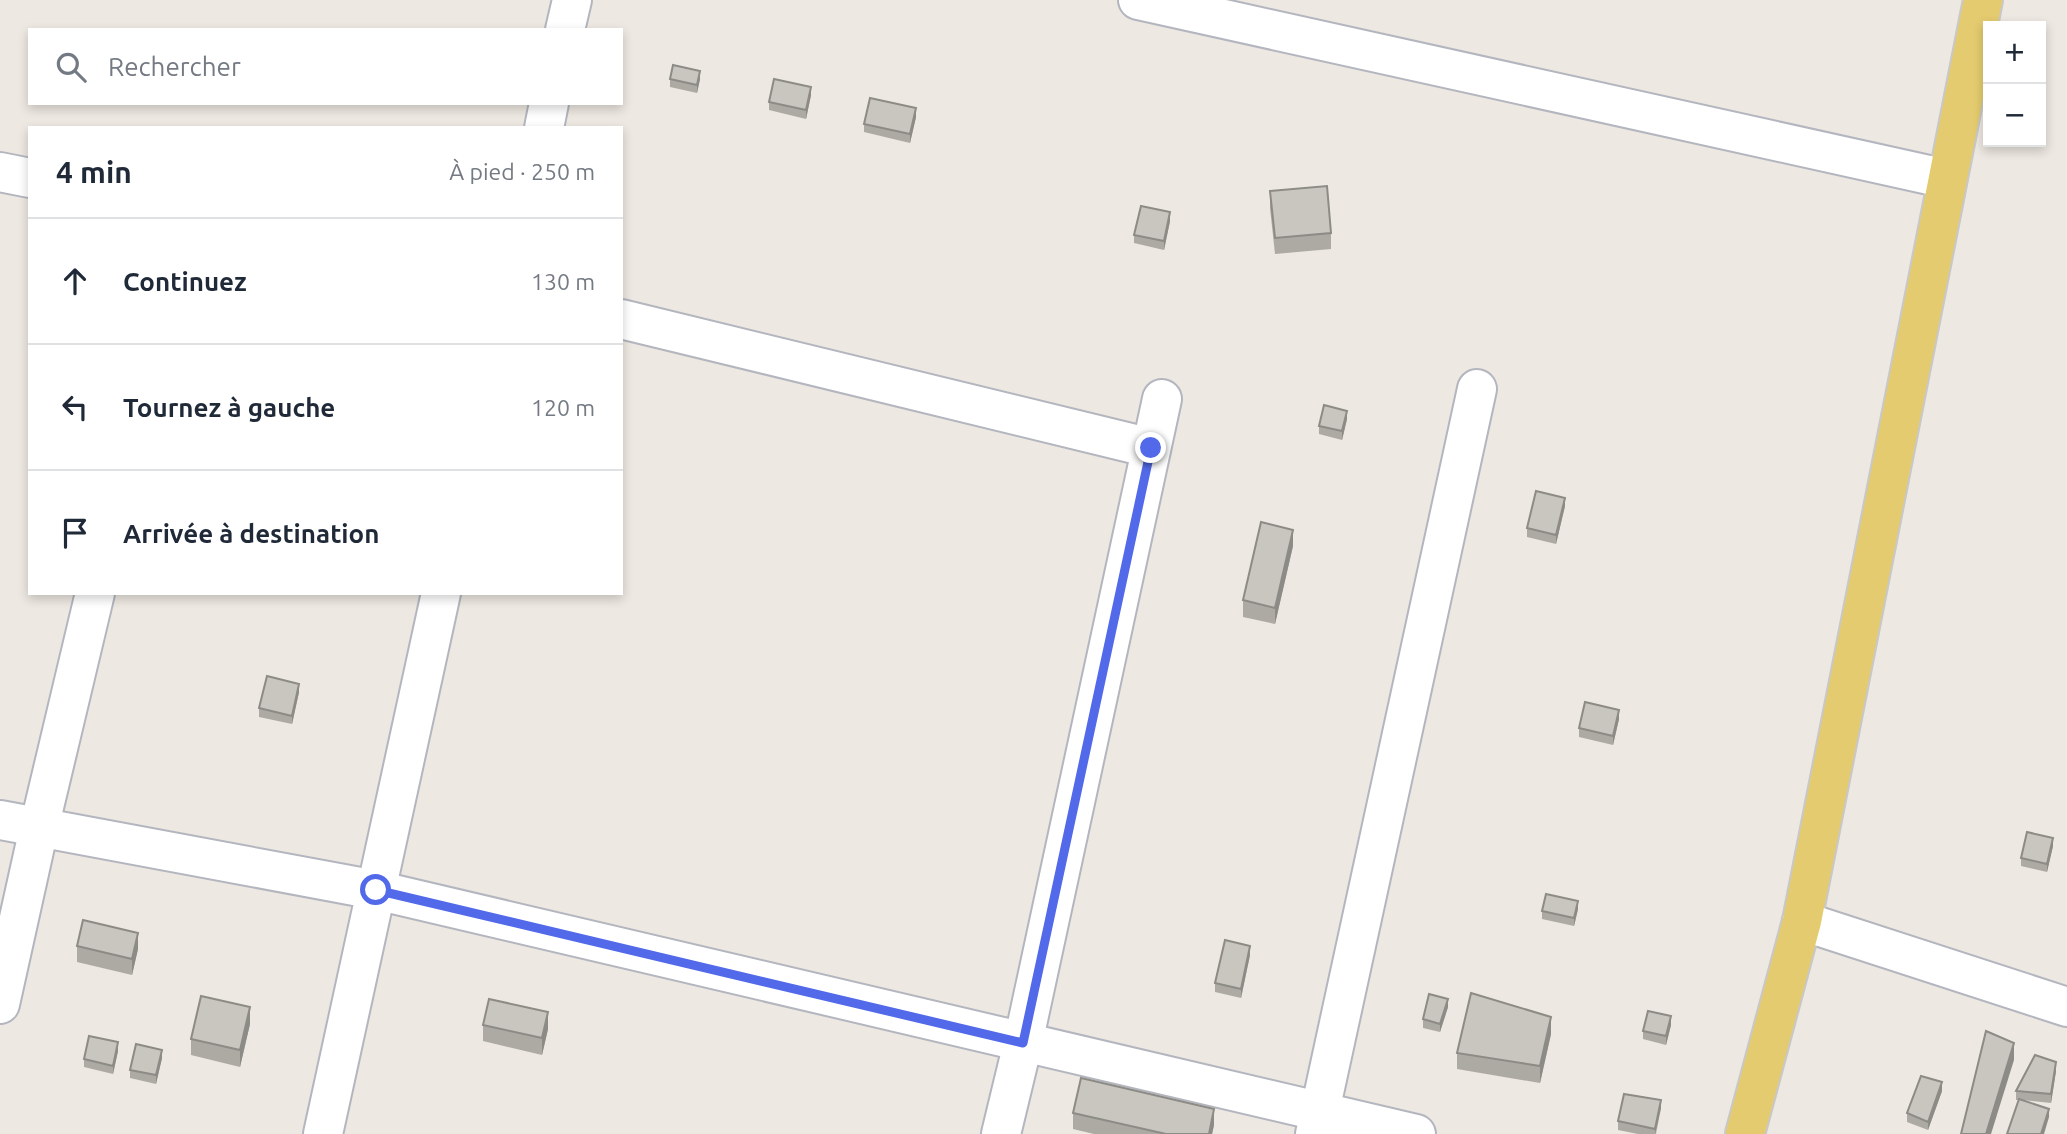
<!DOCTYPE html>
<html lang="fr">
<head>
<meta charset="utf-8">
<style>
  body { margin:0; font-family:Ubuntu,sans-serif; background:#f6f6f7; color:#1f2937 }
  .controls { position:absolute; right:21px; top:21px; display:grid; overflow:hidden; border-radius:0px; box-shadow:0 4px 10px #0003 }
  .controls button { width:63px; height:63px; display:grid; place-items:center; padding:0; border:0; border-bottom:2px solid #e0e1e3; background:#fff; color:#1f2937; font:35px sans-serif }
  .stop { position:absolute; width:21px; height:21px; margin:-16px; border:5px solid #526ae9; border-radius:50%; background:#fff }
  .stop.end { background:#526ae9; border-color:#fff; box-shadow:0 2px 7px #0008 }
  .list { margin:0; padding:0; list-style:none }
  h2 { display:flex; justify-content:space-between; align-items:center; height:91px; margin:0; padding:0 28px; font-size:30px }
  h2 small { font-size:23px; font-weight:400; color:#747a83 }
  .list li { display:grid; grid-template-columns:46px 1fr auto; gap:21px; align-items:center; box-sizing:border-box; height:126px; padding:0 28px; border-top:2px solid #e0e1e3 }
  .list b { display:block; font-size:26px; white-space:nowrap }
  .list em { font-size:23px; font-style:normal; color:#747a83 }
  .icon { flex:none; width:38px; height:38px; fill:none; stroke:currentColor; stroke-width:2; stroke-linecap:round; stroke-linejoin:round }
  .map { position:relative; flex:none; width:2067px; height:1134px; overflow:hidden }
  .search { position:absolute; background:#fff; box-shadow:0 4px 10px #0003; left:28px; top:28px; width:595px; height:77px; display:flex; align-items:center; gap:18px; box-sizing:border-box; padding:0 24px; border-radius:0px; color:#747a83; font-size:26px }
  .panel { position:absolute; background:#fff; box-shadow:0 4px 10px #0003; left:28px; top:126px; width:595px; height:469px; border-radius:0px }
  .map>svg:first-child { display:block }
</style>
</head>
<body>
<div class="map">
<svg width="2067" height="1134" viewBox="0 0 2067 1134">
  <rect width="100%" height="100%" fill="#ede8e1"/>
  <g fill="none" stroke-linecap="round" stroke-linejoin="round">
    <g stroke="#b4b6bf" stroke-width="42">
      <g id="minor">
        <path d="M 1138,0 L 1947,179"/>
        <path d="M 565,30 L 572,0"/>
        <path d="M 544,128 L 549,103"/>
        <path d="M 0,172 L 30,178"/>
        <path d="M 621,319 L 1151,448"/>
        <path d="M 0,820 L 376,890 L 1416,1134"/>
        <path d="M 1802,921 L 2067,1007"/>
        <path d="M 0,1004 L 39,828 L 95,593"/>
        <path d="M 323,1134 L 441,593"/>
        <path d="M 1001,1134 L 1023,1043 L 1162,399"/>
        <path d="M 1315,1134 L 1477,389"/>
      </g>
    </g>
    <g stroke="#c8c8c8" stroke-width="42">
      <path id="major" d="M 1745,1134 L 1802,921 L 1983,0"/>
    </g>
    <use href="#minor" stroke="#fff" stroke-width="38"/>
    <use href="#major" stroke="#e4cb6f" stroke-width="38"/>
  </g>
  <g fill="#adaaa4">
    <path d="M 670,79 L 700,79 L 697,93 L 670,87 Z"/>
    <path d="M 811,95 L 806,119 L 769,110 L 769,102 Z"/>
    <path d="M 916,117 L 910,143 L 864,132 L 864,124 Z"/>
    <path d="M 1270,191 L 1331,233 L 1331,249 L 1275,254 L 1270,208 Z"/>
    <path d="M 1170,221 L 1164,250 L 1134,243 L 1134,235 Z"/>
    <path d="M 1347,419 L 1342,440 L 1319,434 L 1319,426 Z"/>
    <path d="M 1565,506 L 1556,544 L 1527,537 L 1527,528 Z"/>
    <path d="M 1293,546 L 1275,624 L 1243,617 L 1243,600 Z"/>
    <path d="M 299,692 L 292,724 L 259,717 L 259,708 Z"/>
    <path d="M 1619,719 L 1613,745 L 1579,737 L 1579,728 Z"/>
    <path d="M 2053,846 L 2047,872 L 2021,866 L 2021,858 Z"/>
    <path d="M 1578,909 L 1574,926 L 1542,919 L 1542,911 Z"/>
    <path d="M 77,946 L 138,949 L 132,975 L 77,962 Z"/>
    <path d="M 1250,955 L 1241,998 L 1215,992 L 1215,983 Z"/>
    <path d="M 1448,1007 L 1440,1032 L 1423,1028 L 1423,1019 Z"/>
    <path d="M 250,1024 L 240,1067 L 191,1055 L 191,1039 Z"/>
    <path d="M 483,1025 L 548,1029 L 542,1055 L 483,1041 Z"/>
    <path d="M 1671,1025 L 1666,1045 L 1643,1039 L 1643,1031 Z"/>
    <path d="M 1551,1034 L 1540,1083 L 1457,1069 L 1457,1053 Z"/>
    <path d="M 118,1051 L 113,1074 L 84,1067 L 84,1059 Z"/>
    <path d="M 162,1058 L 156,1084 L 130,1078 L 130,1070 Z"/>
    <path d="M 2056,1071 L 2051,1103 L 2023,1100 L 2049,1117 L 2019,1100 L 2016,1100 L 2016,1091 Z"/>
    <path d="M 1942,1091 L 1928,1130 L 1907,1122 L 1907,1113 Z"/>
    <path d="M 1661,1108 L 1656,1134 L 1638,1134 L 1618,1130 L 1618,1121 Z"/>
    <path d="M 1073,1113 L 1214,1125 L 1212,1134 L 1094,1134 L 1073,1129 Z"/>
  </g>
  <g fill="#8d8b86">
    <path d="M 700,71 L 700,79 L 697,93 L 697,85 Z"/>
    <path d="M 811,87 L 811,95 L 806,119 L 806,110 Z"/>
    <path d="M 916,108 L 916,117 L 910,143 L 910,134 Z"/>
    <path d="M 1170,212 L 1170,221 L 1164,250 L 1164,241 Z"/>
    <path d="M 1347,411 L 1347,419 L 1342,440 L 1342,431 Z"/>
    <path d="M 1565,498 L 1565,506 L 1556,544 L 1556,535 Z"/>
    <path d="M 1293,530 L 1293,546 L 1275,624 L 1275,608 Z"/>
    <path d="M 299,684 L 299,692 L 292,724 L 292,716 Z"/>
    <path d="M 1619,710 L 1619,719 L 1613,745 L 1613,736 Z"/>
    <path d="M 2053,838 L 2053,846 L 2047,872 L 2047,864 Z"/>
    <path d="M 1578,901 L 1578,909 L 1574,926 L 1574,918 Z"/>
    <path d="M 138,933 L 138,949 L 132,975 L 132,959 Z"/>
    <path d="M 1250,946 L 1250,955 L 1241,998 L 1241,989 Z"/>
    <path d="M 1448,999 L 1448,1007 L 1440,1032 L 1440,1024 Z"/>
    <path d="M 250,1007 L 250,1024 L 240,1067 L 240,1050 Z"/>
    <path d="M 548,1012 L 548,1029 L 542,1055 L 542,1038 Z"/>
    <path d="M 1671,1016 L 1671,1025 L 1666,1045 L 1666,1036 Z"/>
    <path d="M 1551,1017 L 1551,1034 L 1540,1083 L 1540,1066 Z"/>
    <path d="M 118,1042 L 118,1051 L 113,1074 L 113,1066 Z"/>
    <path d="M 2014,1043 L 2014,1060 L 1991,1134 L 1986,1134 Z"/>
    <path d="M 162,1050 L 162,1058 L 156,1084 L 156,1075 Z"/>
    <path d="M 2056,1062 L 2056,1071 L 2051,1103 L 2051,1094 Z"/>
    <path d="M 1942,1082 L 1942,1091 L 1928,1130 L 1928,1122 Z"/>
    <path d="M 1661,1100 L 1661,1108 L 1655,1134 L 1655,1129 Z"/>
    <path d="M 1214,1109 L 1214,1125 L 1212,1134 L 1209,1134 Z"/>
    <path d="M 2049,1109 L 2049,1117 L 2044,1134 L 2041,1134 Z"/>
  </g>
  <g fill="#c9c6bf" stroke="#8d8b86" stroke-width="2">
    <path d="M 673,65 L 700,71 L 697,85 L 670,79 Z"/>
    <path d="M 774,79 L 811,87 L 806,110 L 769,102 Z"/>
    <path d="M 870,98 L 916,108 L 910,134 L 864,124 Z"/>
    <path d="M 1327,186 L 1331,233 L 1275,238 L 1270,191 Z"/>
    <path d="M 1141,206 L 1170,212 L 1164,241 L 1134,235 Z"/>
    <path d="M 1324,405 L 1347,411 L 1342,431 L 1319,426 Z"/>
    <path d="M 1536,491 L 1565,498 L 1556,535 L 1527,528 Z"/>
    <path d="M 1261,522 L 1293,530 L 1275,608 L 1243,600 Z"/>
    <path d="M 267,676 L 299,684 L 292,716 L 259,708 Z"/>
    <path d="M 1585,702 L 1619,710 L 1613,736 L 1579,728 Z"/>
    <path d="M 2027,832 L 2053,838 L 2047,864 L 2021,858 Z"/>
    <path d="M 1546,894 L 1578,901 L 1574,918 L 1542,911 Z"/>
    <path d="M 83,920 L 138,933 L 132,959 L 77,946 Z"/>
    <path d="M 1225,940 L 1250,946 L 1241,989 L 1215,983 Z"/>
    <path d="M 1471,993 L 1551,1017 L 1540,1066 L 1457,1053 Z"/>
    <path d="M 1429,994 L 1448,999 L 1440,1024 L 1423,1019 Z"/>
    <path d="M 201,996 L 250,1007 L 240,1050 L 191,1039 Z"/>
    <path d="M 489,999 L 548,1012 L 542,1038 L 483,1025 Z"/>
    <path d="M 1648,1011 L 1671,1016 L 1666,1036 L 1643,1031 Z"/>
    <path d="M 1986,1031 L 2014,1043 L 1986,1134 L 1961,1134 Z"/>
    <path d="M 89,1036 L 118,1042 L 113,1066 L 84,1059 Z"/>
    <path d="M 136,1044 L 162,1050 L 156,1075 L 130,1070 Z"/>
    <path d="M 2035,1055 L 2056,1062 L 2051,1094 L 2016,1091 Z"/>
    <path d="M 1921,1076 L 1942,1082 L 1928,1122 L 1907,1113 Z"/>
    <path d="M 1081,1078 L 1214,1109 L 1209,1134 L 1166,1134 L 1073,1113 Z"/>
    <path d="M 1624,1094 L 1661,1100 L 1655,1129 L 1618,1121 Z"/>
    <path d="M 2019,1099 L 2049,1109 L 2041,1134 L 2007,1134 Z"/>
  </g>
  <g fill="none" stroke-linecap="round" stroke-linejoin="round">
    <path stroke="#526ae9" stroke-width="9" d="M 376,890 L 1023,1043 L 1151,448"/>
  </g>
</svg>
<div class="controls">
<button>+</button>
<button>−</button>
</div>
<div class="stop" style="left:376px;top:890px"></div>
<div class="stop end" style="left:1151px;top:448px"></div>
<div class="search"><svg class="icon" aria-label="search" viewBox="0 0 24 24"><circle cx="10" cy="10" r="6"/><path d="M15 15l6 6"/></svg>Rechercher</div>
<section class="panel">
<h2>4 min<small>À pied · 250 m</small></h2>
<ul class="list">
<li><svg class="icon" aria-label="ahead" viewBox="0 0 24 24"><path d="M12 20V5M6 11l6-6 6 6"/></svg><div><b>Continuez</b></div><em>130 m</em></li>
<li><svg class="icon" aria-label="left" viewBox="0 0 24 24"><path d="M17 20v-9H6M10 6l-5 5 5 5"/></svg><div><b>Tournez à gauche</b></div><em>120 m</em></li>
<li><svg class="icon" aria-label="arrive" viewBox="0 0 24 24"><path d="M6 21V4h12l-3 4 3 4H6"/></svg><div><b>Arrivée à destination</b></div></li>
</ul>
</section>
</div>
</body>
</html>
